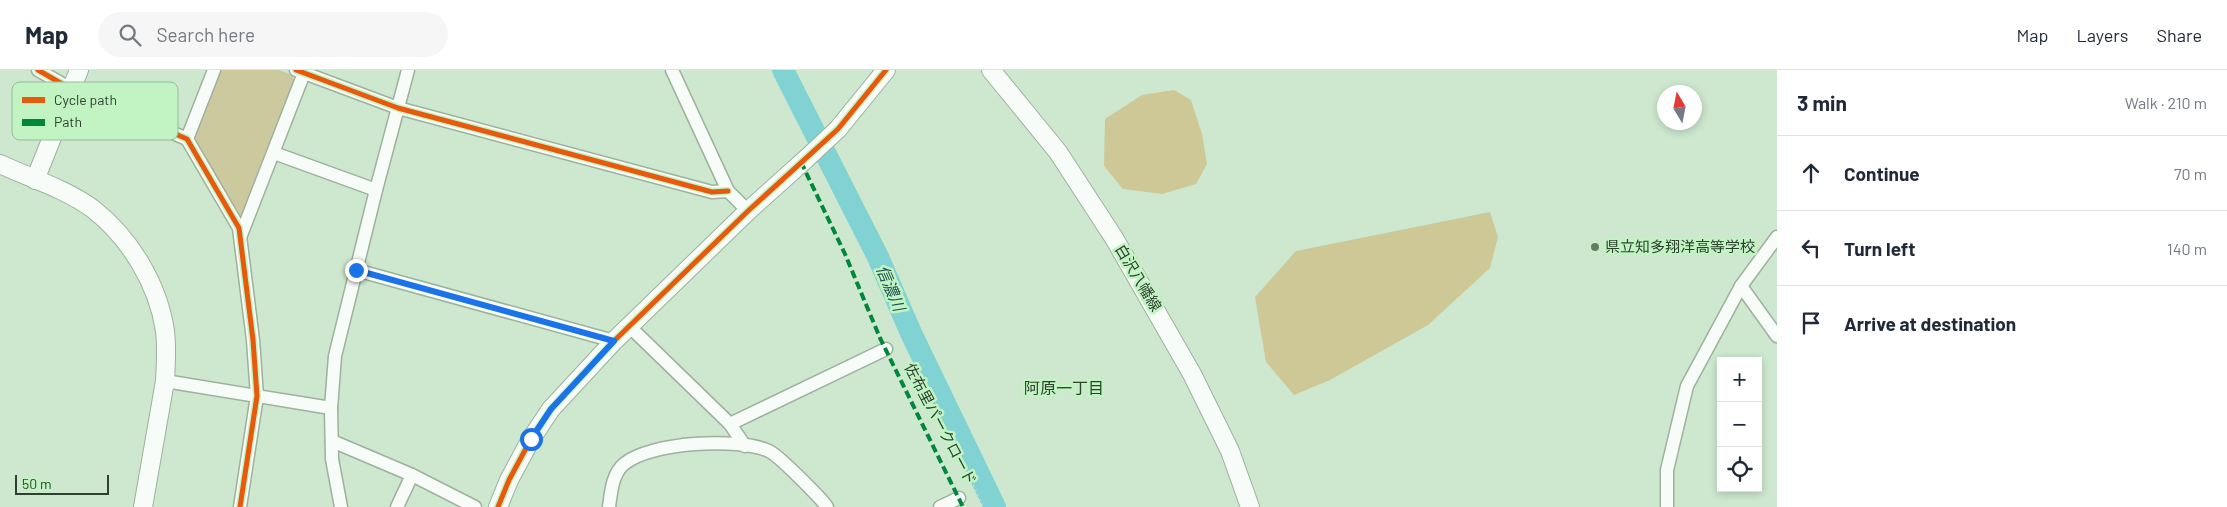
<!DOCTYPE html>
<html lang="en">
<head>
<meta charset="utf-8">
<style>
  body { margin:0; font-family:Barlow,"Noto Sans JP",sans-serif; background:#f6f6f7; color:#1f2937 }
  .controls { position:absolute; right:15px; bottom:15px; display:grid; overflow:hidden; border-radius:0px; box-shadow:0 2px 8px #0003 }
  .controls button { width:45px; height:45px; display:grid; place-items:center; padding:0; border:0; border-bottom:1px solid #e0e1e3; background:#fff; color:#1f2937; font:25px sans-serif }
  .compass { position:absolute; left:1657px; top:15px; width:45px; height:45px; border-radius:50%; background:#fff; box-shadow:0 2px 8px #0003; rotate:350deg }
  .scale { position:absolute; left:15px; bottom:12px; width:94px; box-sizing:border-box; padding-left:5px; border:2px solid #2d412e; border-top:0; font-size:14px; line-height:18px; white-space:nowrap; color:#2d412e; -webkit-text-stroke:4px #c2f3c3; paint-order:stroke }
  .stop { position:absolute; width:15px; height:15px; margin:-11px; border:4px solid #1a73e8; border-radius:50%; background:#fff }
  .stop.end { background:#1a73e8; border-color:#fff; box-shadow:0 1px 5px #0008 }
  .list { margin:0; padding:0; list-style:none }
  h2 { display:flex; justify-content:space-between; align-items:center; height:65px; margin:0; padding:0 20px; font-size:21px }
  h2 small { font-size:16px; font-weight:400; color:#747a83 }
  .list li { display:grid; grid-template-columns:32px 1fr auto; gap:15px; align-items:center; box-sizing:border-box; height:75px; padding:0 20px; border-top:1px solid #e0e1e3 }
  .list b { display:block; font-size:19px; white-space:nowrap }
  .list em { font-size:16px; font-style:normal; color:#747a83 }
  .icon { flex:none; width:28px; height:28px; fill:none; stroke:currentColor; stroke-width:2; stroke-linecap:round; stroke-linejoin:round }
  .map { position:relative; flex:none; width:1777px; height:437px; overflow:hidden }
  header { display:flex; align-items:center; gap:30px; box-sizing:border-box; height:70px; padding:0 25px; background:#fff; border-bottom:1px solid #e0e1e3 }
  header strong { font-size:24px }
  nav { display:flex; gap:28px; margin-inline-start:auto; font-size:18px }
  .search { width:350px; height:45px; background:#f6f6f7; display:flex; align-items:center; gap:12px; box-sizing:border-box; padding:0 18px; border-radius:28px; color:#747a83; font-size:19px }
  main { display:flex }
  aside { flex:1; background:#fff }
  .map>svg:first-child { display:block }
</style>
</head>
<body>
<header>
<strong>Map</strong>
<div class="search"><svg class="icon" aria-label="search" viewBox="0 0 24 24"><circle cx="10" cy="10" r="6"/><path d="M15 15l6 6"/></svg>Search here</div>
<nav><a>Map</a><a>Layers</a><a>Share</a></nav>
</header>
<main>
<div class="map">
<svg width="1777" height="437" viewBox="0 0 1777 437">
  <rect width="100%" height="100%" fill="#cde8ce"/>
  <path fill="#ccc99e" d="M 217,0 L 279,0 L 292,5 L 294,10 L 243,145 L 240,145 L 196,73 L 195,63 Z"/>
  <g fill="#cdc895">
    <path d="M 1174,20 L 1191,30 L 1202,64 L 1207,94 L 1196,114 L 1162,124 L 1123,119 L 1104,96 L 1105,49 L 1142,25 Z"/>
    <path d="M 1490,142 L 1498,167 L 1490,198 L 1428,255 L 1330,310 L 1294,325 L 1266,292 L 1255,227 L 1296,181 Z"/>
  </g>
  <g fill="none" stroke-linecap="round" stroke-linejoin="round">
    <path stroke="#81d2d2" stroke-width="22" d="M 783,0 L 878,187 L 911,263 L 995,437"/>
    <g stroke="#9db19d" stroke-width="15">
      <g id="street">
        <path d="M 38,0 L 71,19 L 187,69 L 239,158 L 253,270 L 257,326 L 240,437"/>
        <path d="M 296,0 L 398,38 L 712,122 L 728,121"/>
        <path d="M 672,0 L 728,121 L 748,141"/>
        <path d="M 187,69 L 214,0"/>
        <path d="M 274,83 L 376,120"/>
        <path d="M 241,165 L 304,3"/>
        <path d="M 356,200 L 614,271"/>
        <path d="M 1741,216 L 1777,266"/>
        <path d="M 629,256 L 730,354 L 745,376"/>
        <path d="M 165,311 L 331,338"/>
        <path d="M 730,354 L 886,279"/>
        <path d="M 332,371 L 412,405 L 475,437"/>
        <path d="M 341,437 L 332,389 L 331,338 L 335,286 L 376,120 L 408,0"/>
        <path d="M 397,437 L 412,405"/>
        <path d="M 609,437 C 611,423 612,404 624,394 C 650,372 738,367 769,381 C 778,385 821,428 827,437"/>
        <path d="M 940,437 L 959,428"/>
        <path d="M 1667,437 L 1667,400 L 1687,316 L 1741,216 L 1777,167"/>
      </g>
    </g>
    <g stroke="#9db19d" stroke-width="20">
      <g id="secondary">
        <path d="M 991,0 L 1058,82 L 1114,168 L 1192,304 L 1230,381 L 1250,437"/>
        <path d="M 838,59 L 886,0"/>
        <path d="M 0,94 C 30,108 66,119 93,139 C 130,168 158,214 165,261 C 167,277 166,294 165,311 L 143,437"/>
        <path d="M 35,110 L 79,0"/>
        <path d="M 498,437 L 509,410 L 531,369 L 551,339 L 614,271 L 748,141 L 807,88"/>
      </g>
    </g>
    <g stroke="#d6dfd6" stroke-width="2.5" stroke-dasharray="1 4" stroke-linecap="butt">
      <path d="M 759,0 L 796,80"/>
      <path d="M 770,0 L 804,70"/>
      <path d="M 818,97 L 835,133 L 852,177 L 898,270 L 913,308 L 966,401 L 983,437"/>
    </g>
    <use href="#street" stroke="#f8fcf8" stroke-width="12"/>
    <use href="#secondary" stroke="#f8fcf8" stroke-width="18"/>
    <g stroke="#9db19d" stroke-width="20" stroke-linecap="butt">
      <path id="secondary-bridge" d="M 807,88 L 838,59"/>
    </g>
    <use href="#secondary-bridge" stroke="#f8fcf8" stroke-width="18"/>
    <path stroke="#00873e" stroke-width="4" stroke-dasharray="8 4" stroke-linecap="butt" d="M 801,92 L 845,184 L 880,268 L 963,437"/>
    <g stroke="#c2f3c3" stroke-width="8">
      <g id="cycleway">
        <path d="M 38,0 L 71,19 L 187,69 L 239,158 L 253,270 L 257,326 L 240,437"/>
        <path d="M 296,0 L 398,38 L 712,122 L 728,121"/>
        <path d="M 498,437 L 509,410 L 531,369 L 551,339 L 614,271 L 748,141 L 838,59 L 886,0"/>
      </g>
    </g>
    <use href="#cycleway" stroke="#e8590c" stroke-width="5"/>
  </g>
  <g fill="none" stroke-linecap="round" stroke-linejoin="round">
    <path stroke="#1a73e8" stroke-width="6" d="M 356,200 L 614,271 L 551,339 L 531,369"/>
  </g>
  <circle fill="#657b66" stroke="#c2f3c3" stroke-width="2" cx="1595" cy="177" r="5"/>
  <g text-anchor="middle" stroke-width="5" stroke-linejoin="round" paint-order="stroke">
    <g font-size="15" fill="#2d412e" stroke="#c2f3c3" text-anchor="start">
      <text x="1605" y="182">県立知多翔洋高等学校</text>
    </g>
    <g font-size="15" fill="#2d412e" stroke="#c2f3c3">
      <text transform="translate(1138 208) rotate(59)" y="5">白沢八幡線</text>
      <text transform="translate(940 354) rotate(62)" y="5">佐布里パークロード</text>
    </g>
    <g font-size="16" font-style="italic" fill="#235156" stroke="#c2f3c3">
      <text transform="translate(891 218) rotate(67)" y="6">信濃川</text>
    </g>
    <g font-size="16" fill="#2d412e" stroke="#c2f3c3">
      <text x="1064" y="324">阿原一丁目</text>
    </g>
  </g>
  <rect x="12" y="12" width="166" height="58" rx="8" fill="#c2f3c3" stroke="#95be96" stroke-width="1"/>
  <rect x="22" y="27" width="23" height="6" fill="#e8590c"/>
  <rect x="22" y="49" width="23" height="7" fill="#00873e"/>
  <g font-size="14" fill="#2d412e">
    <text x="54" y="35">Cycle path</text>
    <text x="54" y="57">Path</text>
  </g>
</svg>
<div class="controls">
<button>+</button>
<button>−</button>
<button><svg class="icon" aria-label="locate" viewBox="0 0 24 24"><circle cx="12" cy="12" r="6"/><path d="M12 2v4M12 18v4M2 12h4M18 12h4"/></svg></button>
</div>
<svg class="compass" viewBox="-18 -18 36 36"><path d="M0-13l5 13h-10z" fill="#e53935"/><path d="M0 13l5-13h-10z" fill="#747a83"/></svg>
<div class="scale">50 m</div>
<div class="stop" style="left:531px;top:369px"></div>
<div class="stop end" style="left:356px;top:200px"></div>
</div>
<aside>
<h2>3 min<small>Walk · 210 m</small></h2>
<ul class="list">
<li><svg class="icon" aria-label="ahead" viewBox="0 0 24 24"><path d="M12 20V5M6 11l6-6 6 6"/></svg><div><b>Continue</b></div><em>70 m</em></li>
<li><svg class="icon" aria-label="left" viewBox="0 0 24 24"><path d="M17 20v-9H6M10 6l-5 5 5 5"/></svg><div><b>Turn left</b></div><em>140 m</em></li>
<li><svg class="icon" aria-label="arrive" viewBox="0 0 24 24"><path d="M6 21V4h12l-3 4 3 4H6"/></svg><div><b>Arrive at destination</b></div></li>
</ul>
</aside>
</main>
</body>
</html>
